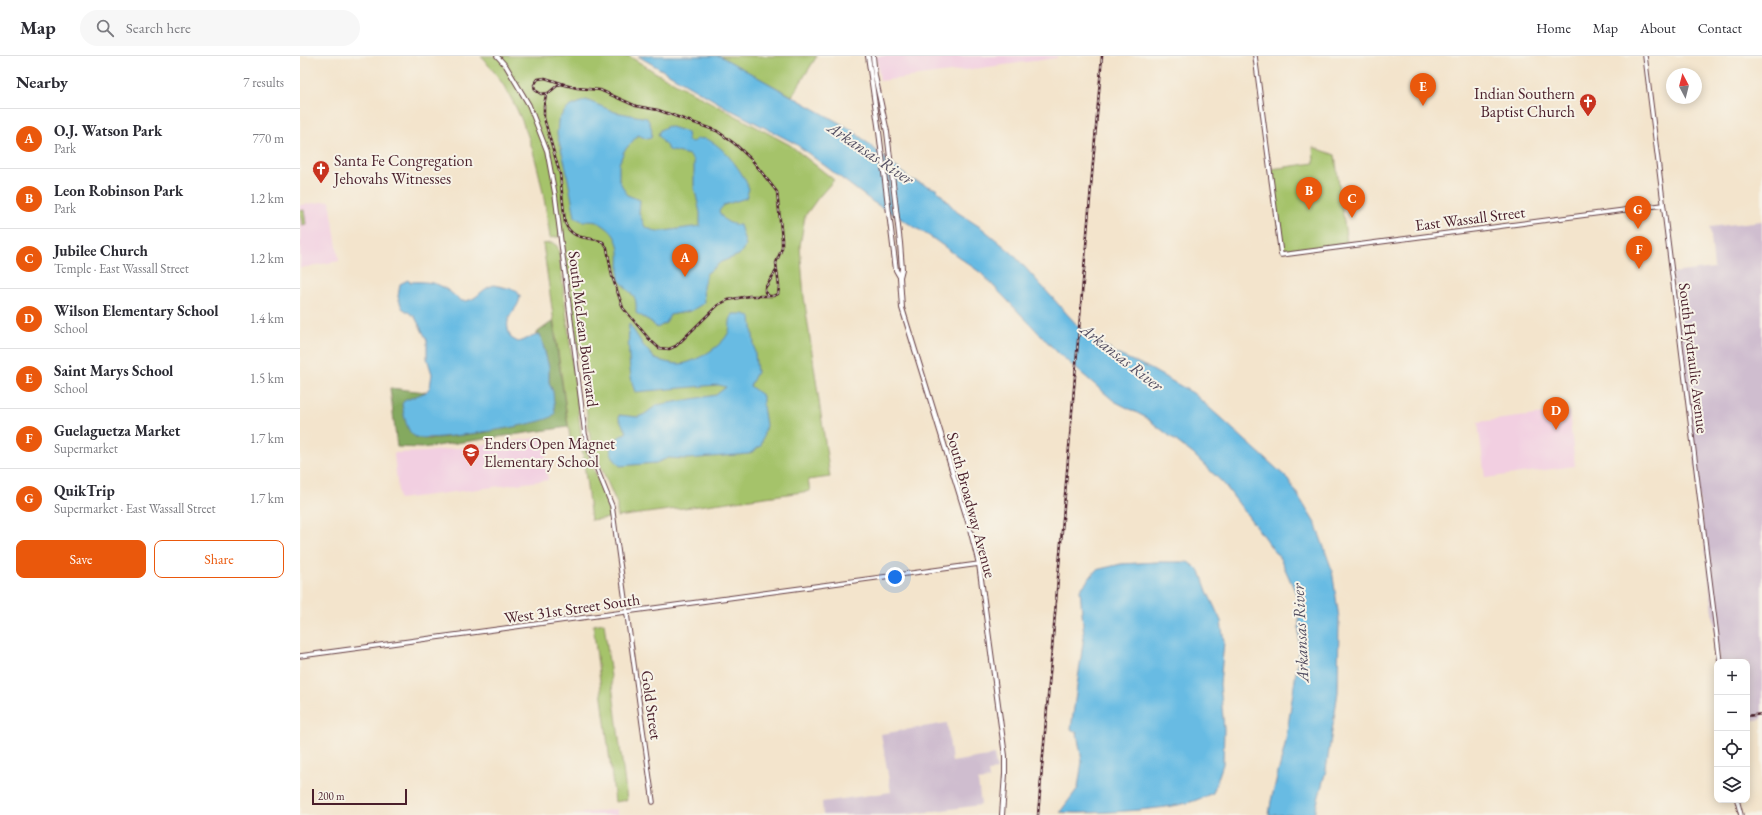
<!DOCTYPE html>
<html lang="en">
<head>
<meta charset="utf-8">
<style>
  body { margin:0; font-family:"EB Garamond",serif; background:#f7f7f7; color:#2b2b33 }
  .controls { position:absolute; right:12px; bottom:12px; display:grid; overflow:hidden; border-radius:8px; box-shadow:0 2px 10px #0003 }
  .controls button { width:36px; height:36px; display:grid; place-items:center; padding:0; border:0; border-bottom:1px solid #e1e1e2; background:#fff; color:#2b2b33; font:20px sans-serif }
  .compass { position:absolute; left:1366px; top:12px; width:36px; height:36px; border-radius:50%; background:#fff; box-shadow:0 2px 10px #0003; rotate:353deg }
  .scale { position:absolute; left:12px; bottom:10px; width:95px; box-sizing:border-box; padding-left:4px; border:2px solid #4a1f2b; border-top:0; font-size:11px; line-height:14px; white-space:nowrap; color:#4a1f2b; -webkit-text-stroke:3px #f7f3e8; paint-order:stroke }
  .you { position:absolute; left:595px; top:521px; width:14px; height:14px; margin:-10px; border:3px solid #fff; border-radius:50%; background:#1a73e8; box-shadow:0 0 0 6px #1a73e833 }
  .badge { display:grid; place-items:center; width:26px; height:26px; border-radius:50%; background:#ea580c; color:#fff; font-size:13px; font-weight:700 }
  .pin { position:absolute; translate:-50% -33px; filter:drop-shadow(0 1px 2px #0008) }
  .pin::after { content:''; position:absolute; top:21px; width:14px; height:12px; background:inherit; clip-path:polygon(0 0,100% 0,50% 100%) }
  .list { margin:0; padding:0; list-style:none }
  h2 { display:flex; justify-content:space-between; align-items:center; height:52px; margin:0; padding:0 16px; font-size:17px }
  h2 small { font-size:13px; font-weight:400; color:#7c7c81 }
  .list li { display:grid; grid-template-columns:26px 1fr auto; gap:12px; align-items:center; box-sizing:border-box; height:60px; padding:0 16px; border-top:1px solid #e1e1e2 }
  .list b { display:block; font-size:15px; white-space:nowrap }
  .list p { margin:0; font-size:13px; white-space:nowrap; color:#7c7c81 }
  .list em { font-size:13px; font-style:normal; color:#7c7c81 }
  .actions { display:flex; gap:8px; padding:12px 16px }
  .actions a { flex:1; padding:9px 0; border:1px solid #ea580c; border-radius:8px; text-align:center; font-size:14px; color:#ea580c }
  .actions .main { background:#ea580c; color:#fff }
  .icon { flex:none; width:22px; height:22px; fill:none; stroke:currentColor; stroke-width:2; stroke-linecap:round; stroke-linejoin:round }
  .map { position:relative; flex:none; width:1462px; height:759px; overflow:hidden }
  header { display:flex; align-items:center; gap:24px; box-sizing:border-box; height:56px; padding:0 20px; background:#fff; border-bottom:1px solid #e1e1e2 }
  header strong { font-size:19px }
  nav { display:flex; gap:22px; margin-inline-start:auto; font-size:14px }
  .search { width:280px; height:36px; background:#f7f7f7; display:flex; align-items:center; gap:10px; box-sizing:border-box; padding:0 14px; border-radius:22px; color:#7c7c81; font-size:15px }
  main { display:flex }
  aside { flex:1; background:#fff }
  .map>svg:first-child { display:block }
</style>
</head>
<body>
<header>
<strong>Map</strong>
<div class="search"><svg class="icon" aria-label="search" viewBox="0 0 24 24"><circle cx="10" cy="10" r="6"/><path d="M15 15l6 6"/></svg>Search here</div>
<nav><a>Home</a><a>Map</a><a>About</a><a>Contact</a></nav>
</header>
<main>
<aside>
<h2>Nearby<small>7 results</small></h2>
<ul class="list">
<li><span class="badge">A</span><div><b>O.J. Watson Park</b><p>Park</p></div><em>770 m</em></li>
<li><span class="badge">B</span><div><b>Leon Robinson Park</b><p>Park</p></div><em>1.2 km</em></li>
<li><span class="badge">C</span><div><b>Jubilee Church</b><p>Temple · East Wassall Street</p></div><em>1.2 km</em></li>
<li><span class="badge">D</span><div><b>Wilson Elementary School</b><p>School</p></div><em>1.4 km</em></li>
<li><span class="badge">E</span><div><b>Saint Marys School</b><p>School</p></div><em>1.5 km</em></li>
<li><span class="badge">F</span><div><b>Guelaguetza Market</b><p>Supermarket</p></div><em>1.7 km</em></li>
<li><span class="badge">G</span><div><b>QuikTrip</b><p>Supermarket · East Wassall Street</p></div><em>1.7 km</em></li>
</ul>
<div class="actions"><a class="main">Save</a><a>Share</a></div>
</aside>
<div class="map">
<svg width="1462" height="759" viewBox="0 0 1462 759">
  <rect width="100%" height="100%" fill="#f7f3e8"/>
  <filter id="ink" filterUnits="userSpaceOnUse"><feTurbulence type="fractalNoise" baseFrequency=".025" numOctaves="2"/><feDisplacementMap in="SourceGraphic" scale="8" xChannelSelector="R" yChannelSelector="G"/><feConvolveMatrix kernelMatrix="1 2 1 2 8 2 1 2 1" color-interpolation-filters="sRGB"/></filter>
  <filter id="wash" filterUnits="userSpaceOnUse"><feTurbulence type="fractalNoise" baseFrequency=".012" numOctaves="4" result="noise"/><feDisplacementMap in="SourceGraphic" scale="16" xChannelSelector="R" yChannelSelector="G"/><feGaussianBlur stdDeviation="0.9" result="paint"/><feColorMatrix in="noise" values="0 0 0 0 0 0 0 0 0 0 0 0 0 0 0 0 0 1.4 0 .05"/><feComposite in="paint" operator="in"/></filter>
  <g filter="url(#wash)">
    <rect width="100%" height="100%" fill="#f3e4cc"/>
    <g fill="#f2cfe1">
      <path d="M 576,0 L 757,0 L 757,2 L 580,25 Z"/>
      <path d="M 30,145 L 39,205 L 0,212 L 0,149 Z"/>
      <path d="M 1269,355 L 1275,410 L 1185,422 L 1178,366 Z"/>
      <path d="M 244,381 L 248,424 L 99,443 L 94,399 L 95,397 L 126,396 Z"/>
      <path d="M 317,753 L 317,759 L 271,759 Z"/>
    </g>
    <g fill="#cfbdcf">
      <path d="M 1462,165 L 1462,663 L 1447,665 L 1447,606 L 1419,606 L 1372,217 L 1414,212 L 1410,171 Z"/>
      <path d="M 647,667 L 652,706 L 694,699 L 697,714 L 688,715 L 689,723 L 678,725 L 681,749 L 605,759 L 523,759 L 522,746 L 591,736 L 581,678 Z"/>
    </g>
    <g fill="#a5c36b" stroke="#78714b">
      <path d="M 181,0 L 329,0 L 358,18 L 490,89 L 534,124 L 518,142 L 505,160 L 500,190 L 504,241 L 530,421 L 508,424 L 510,435 L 317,461 L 317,448 L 291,388 L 263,180 L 250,182 C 243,127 232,73 202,27 C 196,17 188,9 181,0 Z"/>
      <path d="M 417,0 L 517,0 L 492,40 Z"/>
      <path d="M 1013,91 L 1035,99 L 1047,188 L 983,195 L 982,193 L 971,113 L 1014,107 Z"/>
      <path d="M 4,154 L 6,168 L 2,169 L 0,155 Z"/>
      <path d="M 251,187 C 257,188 258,191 259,196 L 281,378 C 289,407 305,433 310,462 L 291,464 L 283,398 L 280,388 L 271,389 L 243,188 Z"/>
      <path d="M 304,567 L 327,744 L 315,746 L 293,569 Z"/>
    </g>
    <path fill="#84a95f" stroke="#676445" d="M 253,265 L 268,371 L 122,392 L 97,391 L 90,332 L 126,336 L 116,341 L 116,381 L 129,383 L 187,376 L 253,336 L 249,326 L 249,311 L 240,278 L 235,278 Z"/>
    <g fill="#67bbe3" stroke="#586d87">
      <path d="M 338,0 L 420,0 L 552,74 L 610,123 L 636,133 L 657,156 L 683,173 L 712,197 L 786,279 L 819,299 L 847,311 L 893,337 L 988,423 L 1016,469 L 1032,514 L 1039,562 L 1038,636 L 1026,714 L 1014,759 L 969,759 L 971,745 L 985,689 L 999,597 L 999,544 L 981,504 L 924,428 L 893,398 L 845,361 L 814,345 L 758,297 L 681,217 L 631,181 L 573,146 L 496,88 L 429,53 Z"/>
      <path d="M 286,44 L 315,56 L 347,62 C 351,69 353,74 351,82 L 347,83 L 338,79 L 324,95 L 319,108 L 319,124 L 327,139 L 340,144 L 339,157 L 345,171 L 357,176 L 400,170 L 400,157 L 394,130 L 394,105 L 389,99 L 369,94 L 358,79 L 360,74 L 368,70 L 387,76 L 388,85 L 393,86 L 396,83 C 399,83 403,82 406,83 C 422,88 444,117 449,133 L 446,142 L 424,149 L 419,155 C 423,165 429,168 440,169 L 446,189 L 439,199 L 421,206 L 406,218 L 403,231 L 404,247 L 391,255 L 370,259 L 366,267 L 357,272 L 350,265 L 336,257 C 337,237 333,242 323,228 C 321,226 319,225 319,223 C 318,220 319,214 319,211 C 320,191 319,179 301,168 C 291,162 284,169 275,161 L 265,108 L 257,78 L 258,65 L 263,57 L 269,51 Z"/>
      <path d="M 108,224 L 110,226 C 137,225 141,228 161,245 C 178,246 179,233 194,229 L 216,234 L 220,240 C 219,257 200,258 211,282 L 218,286 L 240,278 L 249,311 L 249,326 L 253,336 L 255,357 C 254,358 253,360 251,361 C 240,369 129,386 116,381 C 106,377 104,358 102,348 L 104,345 L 126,336 L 130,331 L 132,318 L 127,302 L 127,284 L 115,261 L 102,252 L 98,241 L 100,228 Z"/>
      <path d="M 433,258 L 444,258 L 451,261 L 457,316 L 450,330 L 463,340 L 463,350 L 466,369 L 461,390 L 449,398 L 387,403 L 368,402 L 356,407 L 320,410 C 313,403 310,397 310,387 L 327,376 L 319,363 L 319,359 L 338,361 L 345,358 L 357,349 L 416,339 L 426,331 L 419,329 L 405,330 L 335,336 C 328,319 328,286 329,267 L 343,289 L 355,303 C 362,305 371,308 379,308 C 393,308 425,289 429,275 C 431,268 428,266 433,258 Z"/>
      <path d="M 858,506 L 888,506 L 900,515 L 907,535 L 921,565 L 924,586 L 920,628 L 924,673 L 923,708 L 913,737 C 905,740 896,745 887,747 C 863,754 781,759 760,756 L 778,732 L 782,705 L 777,677 L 771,673 L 784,580 L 780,534 L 796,514 L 821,508 Z"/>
    </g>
  </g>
  <g filter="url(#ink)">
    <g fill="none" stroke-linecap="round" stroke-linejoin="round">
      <g stroke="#633d43" stroke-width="5.5">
        <g id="secondary">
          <path d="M 197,0 L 206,10 L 229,49 L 247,95 L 255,138 L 285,378 L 290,396 L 312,450 L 353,746"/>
          <path d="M 955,0 L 981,199 L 1363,149"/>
          <path d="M 1345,0 L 1420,606"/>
          <path d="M 0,600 L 679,508"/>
          <path d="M 1437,744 L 1441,759"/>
        </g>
      </g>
      <g stroke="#633d43" stroke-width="6">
        <g id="primary">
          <path d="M 568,0 L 579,76 L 596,214 L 600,221 L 602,252 L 669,469 L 679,508 L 705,700 L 705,718 L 702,759"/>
          <path d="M 573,0 L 575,20 L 587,76 L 600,187 L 602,213 L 600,221"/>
        </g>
      </g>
      <use href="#secondary" stroke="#fff" stroke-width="3.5"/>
      <use href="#primary" stroke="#fff" stroke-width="4"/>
      <g stroke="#4a1f2b" stroke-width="2.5">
        <g id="rail">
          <path d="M 248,37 L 241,38 L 235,34 L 234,29 L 238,23 L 245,22 L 264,28"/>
          <path d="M 469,240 L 449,240 L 428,244 L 418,249 L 376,290 L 369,293 L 359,292 L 350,284 L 323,252 L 312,220 L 307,192 L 303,186 C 287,180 273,185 265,167 L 260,118 L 244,62 L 244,49 L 246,39 L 258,29 L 261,28 L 277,32 L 300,34 L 336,50 L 358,54 L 417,75 L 435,88 L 452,104 L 477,136 L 482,183 L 482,192 L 476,207 L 479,231 L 478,238 L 473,240 L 469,240 L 465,236 L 465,232 L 476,215"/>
          <path d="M 1447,660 L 1462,658"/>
          <path d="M 738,759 L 802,0"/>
        </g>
      </g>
      <use href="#rail" stroke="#f7f3e8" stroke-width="1" stroke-dasharray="3" stroke-linecap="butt"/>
    </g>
  </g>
  <defs>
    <g id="church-pin" transform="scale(0.9)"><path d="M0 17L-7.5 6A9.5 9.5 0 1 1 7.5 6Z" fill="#c8321e" stroke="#f7f3e8"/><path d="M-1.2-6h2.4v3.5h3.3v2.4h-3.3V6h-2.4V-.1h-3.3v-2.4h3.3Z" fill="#fff"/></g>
    <g id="school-pin" transform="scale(0.9)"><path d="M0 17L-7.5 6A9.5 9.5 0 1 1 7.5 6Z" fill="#c8321e" stroke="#f7f3e8"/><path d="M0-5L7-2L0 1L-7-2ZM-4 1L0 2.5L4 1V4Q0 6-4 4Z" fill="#fff"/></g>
  </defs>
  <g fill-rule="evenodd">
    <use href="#church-pin" x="1288" y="46"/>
    <use href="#church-pin" x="21" y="113"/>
    <use href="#school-pin" x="171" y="396"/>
  </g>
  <g text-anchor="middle" stroke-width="4" stroke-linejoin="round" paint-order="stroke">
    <g font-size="16" fill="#4a1f2b" stroke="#f7f3e8" text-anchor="start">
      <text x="1275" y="43" text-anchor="end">Indian Southern<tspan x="1275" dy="18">Baptist Church</tspan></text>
      <text x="34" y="110">Santa Fe Congregation<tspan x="34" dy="18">Jehovahs Witnesses</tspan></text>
      <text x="184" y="393">Enders Open Magnet<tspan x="184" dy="18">Elementary School</tspan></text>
    </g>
    <g font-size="16" fill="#4a1f2b" stroke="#f7f3e8">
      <text transform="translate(1170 162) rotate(-7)" y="6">East Wassall Street</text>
      <text transform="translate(284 273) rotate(83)" y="6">South McLean Boulevard</text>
      <text transform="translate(1394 302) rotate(83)" y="6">South Hydraulic Avenue</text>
      <text transform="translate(672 449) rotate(75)" y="6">South Broadway Avenue</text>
      <text transform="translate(272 552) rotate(-8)" y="6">West 31st Street South</text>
      <text transform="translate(352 649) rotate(82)" y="6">Gold Street</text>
    </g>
    <g font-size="17" font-style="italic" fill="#534e62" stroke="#f7f3e8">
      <text transform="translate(571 97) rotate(34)" y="6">Arkansas River</text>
      <text transform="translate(822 301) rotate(38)" y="6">Arkansas River</text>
      <text transform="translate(1000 577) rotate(-93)" y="6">Arkansas River</text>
    </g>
  </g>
</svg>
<div class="controls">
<button>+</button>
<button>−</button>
<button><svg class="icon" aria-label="locate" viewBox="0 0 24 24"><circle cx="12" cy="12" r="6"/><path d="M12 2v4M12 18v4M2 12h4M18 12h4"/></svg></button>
<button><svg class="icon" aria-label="layers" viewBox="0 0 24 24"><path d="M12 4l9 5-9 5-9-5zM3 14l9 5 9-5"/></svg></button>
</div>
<svg class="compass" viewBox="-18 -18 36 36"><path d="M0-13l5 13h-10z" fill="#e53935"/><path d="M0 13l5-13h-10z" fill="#7c7c81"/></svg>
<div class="scale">200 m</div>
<div class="you"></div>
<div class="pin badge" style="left:385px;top:221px">A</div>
<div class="pin badge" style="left:1009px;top:154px">B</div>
<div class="pin badge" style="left:1052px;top:162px">C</div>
<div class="pin badge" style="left:1256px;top:374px">D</div>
<div class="pin badge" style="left:1123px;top:50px">E</div>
<div class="pin badge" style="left:1339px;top:213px">F</div>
<div class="pin badge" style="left:1338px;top:173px">G</div>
</div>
</main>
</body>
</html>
